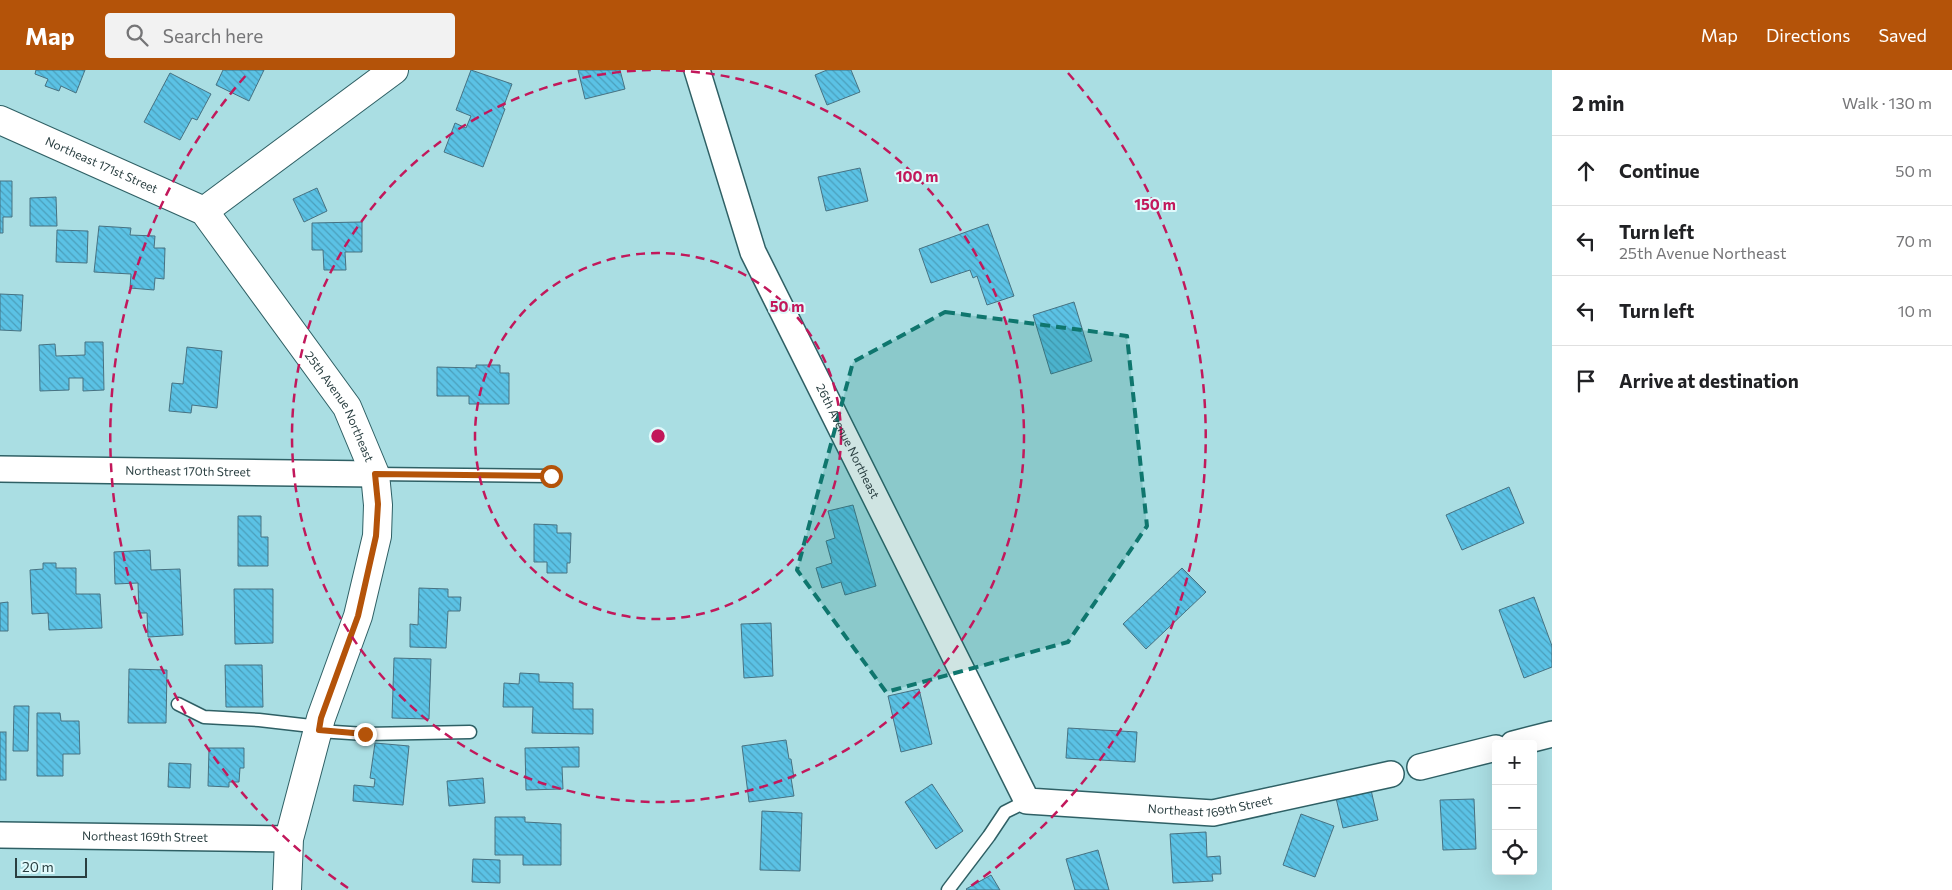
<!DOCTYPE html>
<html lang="en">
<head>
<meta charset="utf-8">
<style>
  body { margin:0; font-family:Commissioner,sans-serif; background:#f2f2f2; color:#202124 }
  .controls { position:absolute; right:15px; bottom:15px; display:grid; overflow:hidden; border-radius:5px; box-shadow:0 5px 20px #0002 }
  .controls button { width:45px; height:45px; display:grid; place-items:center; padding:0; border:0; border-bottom:1px solid #e0e0e0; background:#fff; color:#202124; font:25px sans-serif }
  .scale { position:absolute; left:15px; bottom:12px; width:72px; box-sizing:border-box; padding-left:5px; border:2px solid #293e40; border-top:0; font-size:14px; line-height:18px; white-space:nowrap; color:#293e40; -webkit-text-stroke:4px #e0fafc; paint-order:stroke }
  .stop { position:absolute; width:15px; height:15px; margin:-11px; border:4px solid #b45309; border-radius:50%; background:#fff }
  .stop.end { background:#b45309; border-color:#fff; box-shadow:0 1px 5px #0008 }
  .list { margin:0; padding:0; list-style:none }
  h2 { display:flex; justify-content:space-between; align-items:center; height:65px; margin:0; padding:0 20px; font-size:21px }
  h2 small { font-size:16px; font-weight:400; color:#757577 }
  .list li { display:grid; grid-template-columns:32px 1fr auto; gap:15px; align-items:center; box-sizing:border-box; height:70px; padding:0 20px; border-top:1px solid #e0e0e0 }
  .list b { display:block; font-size:19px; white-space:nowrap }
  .list p { margin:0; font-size:16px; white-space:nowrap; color:#757577 }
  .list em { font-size:16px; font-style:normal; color:#757577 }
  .icon { flex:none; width:28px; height:28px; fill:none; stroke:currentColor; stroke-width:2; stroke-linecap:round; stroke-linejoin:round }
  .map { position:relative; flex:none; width:1552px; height:820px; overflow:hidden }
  header { display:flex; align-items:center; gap:30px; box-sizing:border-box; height:70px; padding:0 25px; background:#b45309; color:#fff }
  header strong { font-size:24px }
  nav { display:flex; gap:28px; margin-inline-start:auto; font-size:18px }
  .search { width:350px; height:45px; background:#f2f2f2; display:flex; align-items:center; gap:12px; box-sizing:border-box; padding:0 18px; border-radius:5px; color:#757577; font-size:19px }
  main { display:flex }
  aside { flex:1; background:#fff }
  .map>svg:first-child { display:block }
</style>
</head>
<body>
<header>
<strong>Map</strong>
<div class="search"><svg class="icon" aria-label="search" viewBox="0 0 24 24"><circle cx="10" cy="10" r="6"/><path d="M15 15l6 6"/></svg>Search here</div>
<nav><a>Map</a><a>Directions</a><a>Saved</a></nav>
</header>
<main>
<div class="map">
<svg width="1552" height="820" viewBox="0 0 1552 820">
  <defs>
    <pattern id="building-back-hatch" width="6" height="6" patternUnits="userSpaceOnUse" patternTransform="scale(1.25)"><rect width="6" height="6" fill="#5bc2e5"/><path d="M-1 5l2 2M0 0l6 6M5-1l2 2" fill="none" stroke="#4b9fbb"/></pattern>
  </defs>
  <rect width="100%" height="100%" fill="#aadee3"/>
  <g fill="url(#building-back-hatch)" stroke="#477282">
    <path d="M 36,0 L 85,0 L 76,23 L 61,16 L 59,21 L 45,16 L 48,9 L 35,4 Z"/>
    <path d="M 223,0 L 264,0 L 249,31 L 216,15 Z"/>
    <path d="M 471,0 L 512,14 L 503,38 L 505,39 L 483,97 L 444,82 L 455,53 L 466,58 L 471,46 L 456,40 Z"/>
    <path d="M 578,0 L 620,0 L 625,19 L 585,29 Z"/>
    <path d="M 827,0 L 851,0 L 860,22 L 827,35 L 815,5 Z"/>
    <path d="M 170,3 L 211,24 L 197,50 L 192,48 L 180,70 L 144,52 Z"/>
    <path d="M 860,98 L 868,131 L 826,141 L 818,107 Z"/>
    <path d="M 0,111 L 12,111 L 12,147 L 3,147 L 3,163 L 0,163 Z"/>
    <path d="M 317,118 L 327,141 L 304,152 L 293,129 Z"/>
    <path d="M 56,127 L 57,156 L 30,156 L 30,128 Z"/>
    <path d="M 362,152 L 362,182 L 345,182 L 346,200 L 324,200 L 323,180 L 312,180 L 312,153 Z"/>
    <path d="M 988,154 L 1014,226 L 987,235 L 977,206 L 973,208 L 970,200 L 931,213 L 919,179 Z"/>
    <path d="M 99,156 L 131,158 L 130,165 L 155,166 L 154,178 L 165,178 L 164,209 L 155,208 L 154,220 L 130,218 L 131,204 L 94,202 Z"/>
    <path d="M 57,160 L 88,161 L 87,193 L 56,192 Z"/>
    <path d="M 0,224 L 23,225 L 21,261 L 0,260 Z"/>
    <path d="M 1074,232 L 1092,291 L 1051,304 L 1033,245 Z"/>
    <path d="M 85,272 L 103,272 L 104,320 L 83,321 L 83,308 L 69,308 L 69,320 L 40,321 L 39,275 L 55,274 L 56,286 L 85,285 Z"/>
    <path d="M 187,277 L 222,281 L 217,338 L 192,335 L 191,343 L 169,341 L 172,313 L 183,314 Z"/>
    <path d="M 476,295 L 500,295 L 500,303 L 509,303 L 509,334 L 469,334 L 469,326 L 437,326 L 437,297 L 476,298 Z"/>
    <path d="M 1509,417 L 1524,453 L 1462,480 L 1446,445 Z"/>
    <path d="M 853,435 L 876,516 L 845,525 L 841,512 L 822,518 L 816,498 L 832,493 L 826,471 L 835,468 L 828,441 Z"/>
    <path d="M 238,446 L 261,446 L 261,467 L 268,467 L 268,496 L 238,496 Z"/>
    <path d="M 534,454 L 557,455 L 557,463 L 571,463 L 570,493 L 567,493 L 567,503 L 547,503 L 547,492 L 534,492 Z"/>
    <path d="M 150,480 L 151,500 L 180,499 L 183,565 L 148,567 L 147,543 L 139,543 L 138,513 L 115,514 L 114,482 Z"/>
    <path d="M 43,493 L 56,493 L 56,498 L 76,498 L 76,524 L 100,524 L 102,558 L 49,560 L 48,543 L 32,544 L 30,500 L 43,499 Z"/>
    <path d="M 1182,498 L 1206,522 L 1146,579 L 1123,554 Z"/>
    <path d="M 419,518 L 448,519 L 448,527 L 461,527 L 460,541 L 448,541 L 446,578 L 410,577 L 410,554 L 418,555 Z"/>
    <path d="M 234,519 L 273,519 L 273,573 L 235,574 Z"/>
    <path d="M 1534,527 L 1552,576 L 1552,597 L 1524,608 L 1499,540 Z"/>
    <path d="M 8,532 L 8,561 L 0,561 L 0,533 Z"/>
    <path d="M 771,553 L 773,606 L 744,608 L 741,554 Z"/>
    <path d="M 394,588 L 431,589 L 429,649 L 392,648 Z"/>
    <path d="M 225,595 L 262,595 L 263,637 L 226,637 Z"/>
    <path d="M 129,599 L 167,600 L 166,653 L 128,653 Z"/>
    <path d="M 520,603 L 539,604 L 539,612 L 573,613 L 573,639 L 593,639 L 593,664 L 532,663 L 533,637 L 503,637 L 504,613 L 519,614 Z"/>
    <path d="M 919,619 L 932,674 L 901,682 L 888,626 Z"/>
    <path d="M 14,636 L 29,636 L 28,681 L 13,681 Z"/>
    <path d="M 37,643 L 60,643 L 61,651 L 79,651 L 80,684 L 63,684 L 63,706 L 37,706 Z"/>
    <path d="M 1068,658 L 1137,662 L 1135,692 L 1066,688 Z"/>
    <rect x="0" y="662" width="6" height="48"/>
    <path d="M 786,670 L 789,689 L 791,689 L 794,708 L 791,708 L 794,726 L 749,732 L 742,676 Z"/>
    <path d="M 375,673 L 409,676 L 403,735 L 353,731 L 354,715 L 374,717 L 375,709 L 370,708 Z"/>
    <path d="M 579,677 L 579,697 L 562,697 L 563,719 L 526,720 L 525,678 Z"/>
    <path d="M 209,678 L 244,678 L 244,698 L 240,698 L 239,712 L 229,712 L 229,717 L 208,716 Z"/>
    <path d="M 169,693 L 191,694 L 190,718 L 168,717 Z"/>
    <path d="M 483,708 L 485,733 L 449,736 L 447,711 Z"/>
    <path d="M 932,714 L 963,761 L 936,779 L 905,732 Z"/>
    <path d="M 1371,720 L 1378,750 L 1343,758 L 1336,728 Z"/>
    <path d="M 1474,729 L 1476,779 L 1443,780 L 1440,730 Z"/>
    <path d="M 762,741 L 802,743 L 800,801 L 760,800 Z"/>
    <path d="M 1301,744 L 1334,756 L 1315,807 L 1283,795 Z"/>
    <path d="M 495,747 L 525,747 L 525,752 L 561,754 L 561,795 L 523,795 L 523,785 L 495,785 Z"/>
    <path d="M 1206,762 L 1207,787 L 1220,786 L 1221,804 L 1212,804 L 1213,811 L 1173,813 L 1170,764 Z"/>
    <path d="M 1098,780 L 1109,820 L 1075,820 L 1066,789 Z"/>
    <path d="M 473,789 L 500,790 L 500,813 L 472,812 Z"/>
    <path d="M 991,805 L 1000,820 L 967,820 L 966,819 Z"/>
  </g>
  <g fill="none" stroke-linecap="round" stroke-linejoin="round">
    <g stroke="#2f6065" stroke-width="15">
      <g id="lane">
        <path d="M 375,404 L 551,406"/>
        <path d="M 178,634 L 204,647 L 259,650 L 320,657"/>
        <path d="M 319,661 L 365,664 L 470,662"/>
        <path d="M 948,820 L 989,766 L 1005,742 L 1027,731"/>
      </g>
    </g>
    <g stroke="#2f6065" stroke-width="28">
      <g id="street">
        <path id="s1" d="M 697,0 L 753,182 L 1027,731 L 1213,743 L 1391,704"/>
        <path id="s2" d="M 0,399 L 375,404"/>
        <path d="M 1513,674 L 1552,664"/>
        <path d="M 1420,697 L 1496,678"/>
        <path id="s3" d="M 0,765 L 289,769"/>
      </g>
    </g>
    <g stroke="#2f6065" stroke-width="30">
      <g id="secondary">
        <path id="s4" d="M 0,50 L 204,141 L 347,337 L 375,404 L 378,435 L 377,466 L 358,546 L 321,648 L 289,769 L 287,820"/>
        <path d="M 204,141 L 394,0"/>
      </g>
    </g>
    <use href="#lane" stroke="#fff" stroke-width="12"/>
    <use href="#street" stroke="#fff" stroke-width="25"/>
    <use href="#secondary" stroke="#fff" stroke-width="28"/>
  </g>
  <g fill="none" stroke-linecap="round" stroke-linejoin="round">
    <path stroke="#b45309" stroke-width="6" d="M 365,664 L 319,660 L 321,648 L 358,546 L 376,466 L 378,434 L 375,404 L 551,406"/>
  </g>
  <path fill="#0f766e" fill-opacity="0.2" stroke="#0f766e" stroke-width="4" stroke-dasharray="10 6" stroke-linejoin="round" d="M 945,242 L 1127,266 L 1147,456 L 1068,572 L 886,622 L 797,500 L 853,292 Z"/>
  <g fill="none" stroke="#c2185b" stroke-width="2.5" stroke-dasharray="9 6">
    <circle cx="658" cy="366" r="183"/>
    <path d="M661 0A366 366 0 1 1 655 0"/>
    <path d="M348 818A548 548 0 0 1 248 3M1068 3A548 548 0 0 1 968 818"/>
  </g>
  <g text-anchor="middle" stroke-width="4" stroke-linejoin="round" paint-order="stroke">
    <g font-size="12" fill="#293e40" stroke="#e0fafc">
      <text dy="4" stroke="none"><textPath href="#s4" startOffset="111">Northeast 171st Street</textPath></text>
      <text dy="4" stroke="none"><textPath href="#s4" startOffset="462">25th Avenue Northeast</textPath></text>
      <text dy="4" stroke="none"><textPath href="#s1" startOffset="402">26th Avenue Northeast</textPath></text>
      <text dy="4" stroke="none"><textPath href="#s2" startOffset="188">Northeast 170th Street</textPath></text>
      <text dy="4" stroke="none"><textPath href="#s1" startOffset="988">Northeast 169th Street</textPath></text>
      <text dy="4" stroke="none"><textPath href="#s3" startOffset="145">Northeast 169th Street</textPath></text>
    </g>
  </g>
  <circle cx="658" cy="366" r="8" fill="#c2185b" stroke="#e0fafc" stroke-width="2.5"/>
  <g font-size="15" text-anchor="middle" font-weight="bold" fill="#c2185b" stroke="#e0fafc" stroke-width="4" stroke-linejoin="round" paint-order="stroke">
    <text x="917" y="112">100 m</text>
    <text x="1155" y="140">150 m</text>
    <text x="787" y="242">50 m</text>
  </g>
</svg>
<div class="controls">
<button>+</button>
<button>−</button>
<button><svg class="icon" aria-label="locate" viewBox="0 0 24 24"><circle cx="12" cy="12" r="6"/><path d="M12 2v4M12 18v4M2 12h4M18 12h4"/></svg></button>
</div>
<div class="scale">20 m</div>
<div class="stop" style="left:551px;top:406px"></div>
<div class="stop end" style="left:365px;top:664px"></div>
</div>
<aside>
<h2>2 min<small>Walk · 130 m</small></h2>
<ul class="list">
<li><svg class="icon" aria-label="ahead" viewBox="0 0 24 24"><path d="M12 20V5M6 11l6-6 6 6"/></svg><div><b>Continue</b></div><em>50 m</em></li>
<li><svg class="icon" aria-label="left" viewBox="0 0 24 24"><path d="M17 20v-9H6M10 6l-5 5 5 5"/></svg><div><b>Turn left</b><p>25th Avenue Northeast</p></div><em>70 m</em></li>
<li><svg class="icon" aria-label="left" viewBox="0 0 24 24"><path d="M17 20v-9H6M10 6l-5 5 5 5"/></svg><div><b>Turn left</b></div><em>10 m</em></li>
<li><svg class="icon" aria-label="arrive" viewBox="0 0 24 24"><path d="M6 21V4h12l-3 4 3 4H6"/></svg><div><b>Arrive at destination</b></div></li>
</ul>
</aside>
</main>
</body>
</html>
